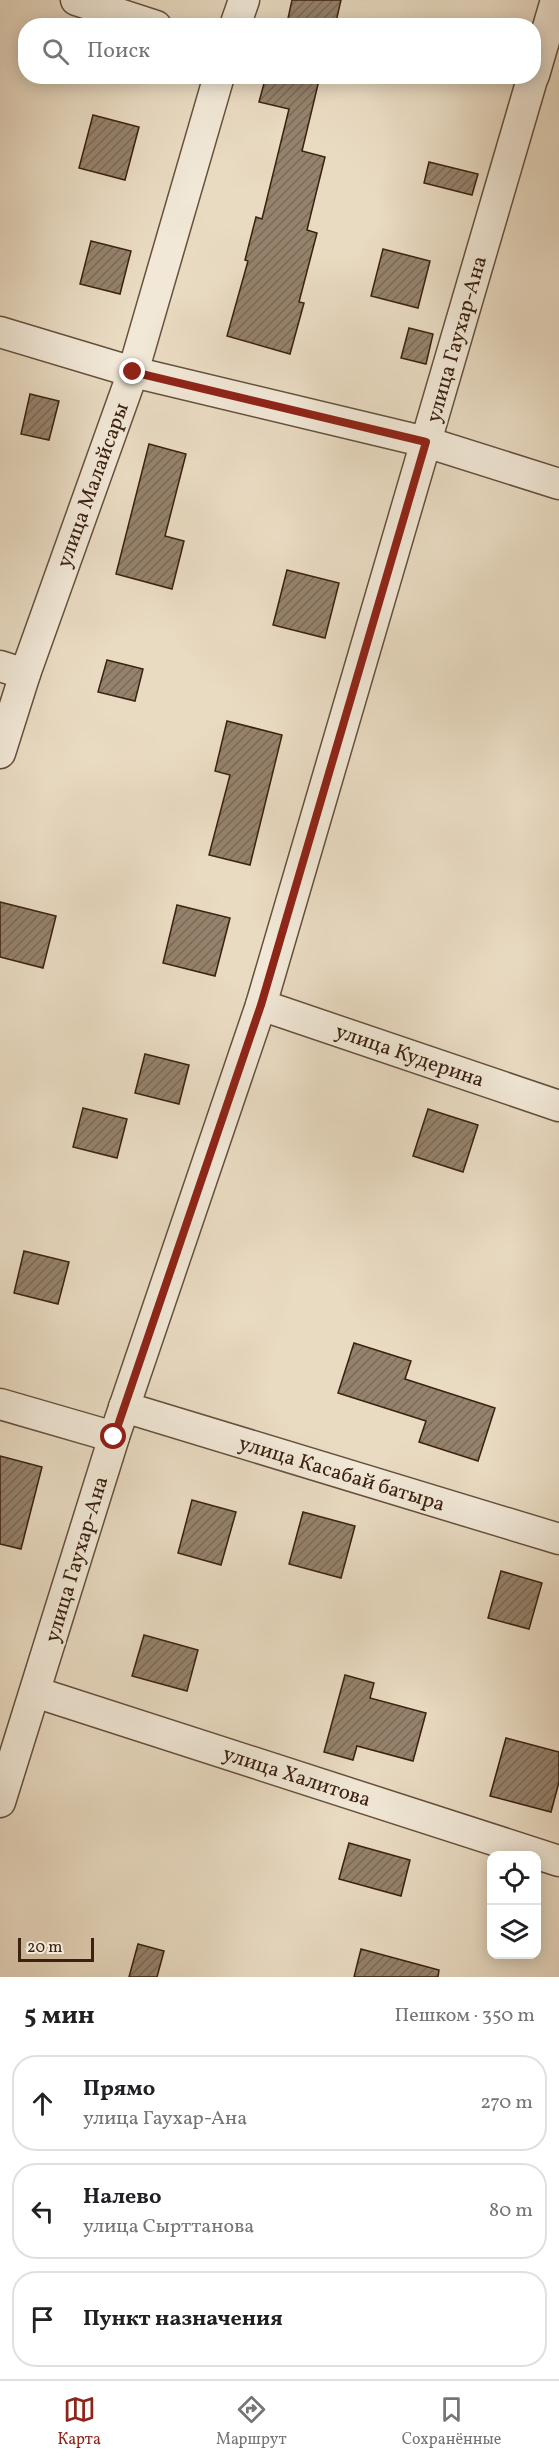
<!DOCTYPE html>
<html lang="ru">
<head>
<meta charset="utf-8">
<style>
  body { margin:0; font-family:Vollkorn,serif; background:#f6f6f6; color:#202124 }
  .controls { position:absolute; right:18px; bottom:18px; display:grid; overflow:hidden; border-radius:12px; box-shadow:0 3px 15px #0003 }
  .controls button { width:54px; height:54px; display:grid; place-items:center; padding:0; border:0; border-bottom:2px solid #e0e0e0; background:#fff; color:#202124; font:30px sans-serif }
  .scale { position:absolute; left:18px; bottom:15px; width:76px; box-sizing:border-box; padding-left:6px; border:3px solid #3b210f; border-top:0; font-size:16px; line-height:21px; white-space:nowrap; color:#3b210f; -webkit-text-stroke:4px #f1e8d7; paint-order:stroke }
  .stop { position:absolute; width:18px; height:18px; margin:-14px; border:4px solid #8f2418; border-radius:50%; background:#fff }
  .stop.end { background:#8f2418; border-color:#fff; box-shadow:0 2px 6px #0008 }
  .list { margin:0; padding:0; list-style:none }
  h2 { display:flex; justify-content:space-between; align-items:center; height:78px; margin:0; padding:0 24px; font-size:26px }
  h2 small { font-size:20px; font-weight:400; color:#757577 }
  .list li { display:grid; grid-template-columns:39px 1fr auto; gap:18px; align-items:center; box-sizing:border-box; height:96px; margin:0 12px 12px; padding:0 12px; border:2px solid #e0e0e0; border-radius:24px }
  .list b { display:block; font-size:22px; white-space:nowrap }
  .list p { margin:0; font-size:20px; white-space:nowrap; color:#757577 }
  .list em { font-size:20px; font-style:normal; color:#757577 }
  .icon { flex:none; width:33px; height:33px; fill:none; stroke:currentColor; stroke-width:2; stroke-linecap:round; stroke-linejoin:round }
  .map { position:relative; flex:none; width:559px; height:1977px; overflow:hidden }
  .search { position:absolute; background:#fff; box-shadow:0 3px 15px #0003; left:18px; right:18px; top:18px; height:66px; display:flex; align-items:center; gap:15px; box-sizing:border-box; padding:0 21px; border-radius:24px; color:#757577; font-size:22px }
  .sheet { height:402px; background:#fff }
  nav { display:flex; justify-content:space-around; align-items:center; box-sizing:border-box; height:84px; border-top:2px solid #e0e0e0; background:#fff; font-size:16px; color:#757577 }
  nav a { display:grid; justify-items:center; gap:3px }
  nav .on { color:#8f2418 }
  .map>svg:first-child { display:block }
</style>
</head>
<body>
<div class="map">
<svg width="559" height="1977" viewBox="0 0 559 1977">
  <defs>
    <pattern id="building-hatch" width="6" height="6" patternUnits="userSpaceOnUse" patternTransform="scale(1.5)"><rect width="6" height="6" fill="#95826c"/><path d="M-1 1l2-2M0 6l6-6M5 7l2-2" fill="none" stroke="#7b6a57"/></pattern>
  </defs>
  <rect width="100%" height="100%" fill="#e9dbc2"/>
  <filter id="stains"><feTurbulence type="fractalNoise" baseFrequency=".00333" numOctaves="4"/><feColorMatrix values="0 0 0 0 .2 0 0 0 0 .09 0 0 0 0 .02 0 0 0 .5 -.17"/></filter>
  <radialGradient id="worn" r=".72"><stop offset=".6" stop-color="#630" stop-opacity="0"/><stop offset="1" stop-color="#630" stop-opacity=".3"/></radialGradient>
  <g fill="url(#building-hatch)" stroke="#3b210f" stroke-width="1.5">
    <path d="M 292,0 L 341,0 L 335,26 L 298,26 L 287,23 Z"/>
    <path d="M 266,76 L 320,76 L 302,151 L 325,157 L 307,230 L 317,233 L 299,302 L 304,303 L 290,354 L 227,336 L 248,261 L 245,260 L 256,217 L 262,219 L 289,109 L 259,102 Z"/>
    <path d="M 93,115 L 139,127 L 125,180 L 79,168 Z"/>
    <path d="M 429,162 L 478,174 L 472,195 L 424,183 Z"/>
    <path d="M 91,241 L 131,251 L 120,294 L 80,284 Z"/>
    <path d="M 383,249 L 430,261 L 418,308 L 371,296 Z"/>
    <path d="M 409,328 L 433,334 L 426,364 L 401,358 Z"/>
    <path d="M 30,394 L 59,401 L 49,440 L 21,434 Z"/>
    <path d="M 149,444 L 186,454 L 165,536 L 184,541 L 172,589 L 116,574 Z"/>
    <path d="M 287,570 L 339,583 L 325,638 L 273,625 Z"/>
    <path d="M 107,660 L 143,669 L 135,701 L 98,692 Z"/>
    <path d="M 227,721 L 282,735 L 250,865 L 209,855 L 230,775 L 215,771 Z"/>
    <path d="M 0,902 L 56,916 L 43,968 L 0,957 Z"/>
    <path d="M 177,905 L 230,918 L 215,976 L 163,963 Z"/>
    <path d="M 145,1054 L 189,1065 L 179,1104 L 135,1093 Z"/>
    <path d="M 83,1108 L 127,1119 L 117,1158 L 73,1147 Z"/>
    <path d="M 428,1109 L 478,1125 L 463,1172 L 413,1156 Z"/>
    <path d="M 24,1251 L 69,1262 L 58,1304 L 14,1293 Z"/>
    <path d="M 354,1343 L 411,1361 L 405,1379 L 495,1408 L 478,1461 L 419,1442 L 426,1421 L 338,1393 Z"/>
    <path d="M 0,1456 L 42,1467 L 21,1549 L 0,1544 Z"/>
    <path d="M 192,1500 L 236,1512 L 221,1565 L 178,1553 Z"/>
    <path d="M 303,1512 L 355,1526 L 341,1578 L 289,1564 Z"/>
    <path d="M 501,1571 L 542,1583 L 529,1629 L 488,1618 Z"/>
    <path d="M 144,1635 L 198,1650 L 187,1691 L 132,1676 Z"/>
    <path d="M 345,1675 L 374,1683 L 370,1698 L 426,1713 L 413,1761 L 357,1746 L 353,1760 L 324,1752 Z"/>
    <path d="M 506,1738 L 559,1752 L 559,1782 L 551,1812 L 490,1796 Z"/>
    <path d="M 349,1843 L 410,1860 L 401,1896 L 339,1879 Z"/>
    <path d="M 138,1944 L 164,1951 L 157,1977 L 129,1977 Z"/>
    <path d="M 361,1949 L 439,1970 L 438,1977 L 354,1977 Z"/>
  </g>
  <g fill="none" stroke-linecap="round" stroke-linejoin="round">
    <g stroke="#66503c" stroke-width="33">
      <g id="minor">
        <path d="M 76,0 L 156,26"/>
        <path d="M 235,26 L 244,0"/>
        <path d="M 534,75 L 556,0"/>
        <path d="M 0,332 L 133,372 L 426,442 L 559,484"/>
        <path d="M 0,666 L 25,674"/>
        <path d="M 0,753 L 25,674 L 133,372 L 219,76"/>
        <path d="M 261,1005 L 559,1106"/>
        <path d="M 0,1404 L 114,1437"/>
        <path d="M 124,1407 L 559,1539"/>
        <path d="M 35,1692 L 559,1861"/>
        <path d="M 0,1802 L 114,1437 L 261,1005 L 533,76"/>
      </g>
    </g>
    <use href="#minor" stroke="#f1e8d7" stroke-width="30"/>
  </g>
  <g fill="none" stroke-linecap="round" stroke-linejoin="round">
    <path stroke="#8f2418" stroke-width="8" d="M 114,1437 L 261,1005 L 426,442 L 133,372"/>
  </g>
  <g text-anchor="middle" stroke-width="5" stroke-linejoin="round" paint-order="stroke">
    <g font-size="21" fill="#3b210f" stroke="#f1e8d7">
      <text transform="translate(456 339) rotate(-74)" y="7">улица Гаухар-Ана</text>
      <text transform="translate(92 485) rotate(-70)" y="7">улица Малайсары</text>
      <text transform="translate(410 1055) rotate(19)" y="7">улица Кудерина</text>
      <text transform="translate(342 1473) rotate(17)" y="7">улица Касабай батыра</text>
      <text transform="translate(76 1559) rotate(-73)" y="7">улица Гаухар-Ана</text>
      <text transform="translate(297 1776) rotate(18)" y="7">улица Халитова</text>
    </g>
  </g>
  <rect width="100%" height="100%" filter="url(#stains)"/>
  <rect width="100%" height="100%" fill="url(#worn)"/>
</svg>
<div class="controls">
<button><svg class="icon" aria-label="locate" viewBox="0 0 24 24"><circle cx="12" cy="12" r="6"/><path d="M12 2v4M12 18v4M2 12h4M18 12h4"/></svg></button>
<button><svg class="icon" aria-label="layers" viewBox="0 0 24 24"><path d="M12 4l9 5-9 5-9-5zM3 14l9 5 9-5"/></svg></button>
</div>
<div class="scale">20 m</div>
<div class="stop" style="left:114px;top:1437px"></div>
<div class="stop end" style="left:133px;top:372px"></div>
<div class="search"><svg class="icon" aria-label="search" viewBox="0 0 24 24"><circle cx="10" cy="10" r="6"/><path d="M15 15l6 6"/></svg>Поиск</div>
</div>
<section class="sheet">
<h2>5 мин<small>Пешком · 350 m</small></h2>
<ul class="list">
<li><svg class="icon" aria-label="ahead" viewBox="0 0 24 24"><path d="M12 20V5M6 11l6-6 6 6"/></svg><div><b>Прямо</b><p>улица Гаухар-Ана</p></div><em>270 m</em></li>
<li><svg class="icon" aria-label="left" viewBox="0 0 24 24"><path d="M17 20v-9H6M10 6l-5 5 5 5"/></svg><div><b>Налево</b><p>улица Сырттанова</p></div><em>80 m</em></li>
<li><svg class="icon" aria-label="arrive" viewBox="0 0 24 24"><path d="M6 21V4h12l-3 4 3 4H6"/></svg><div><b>Пункт назначения</b></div></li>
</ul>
</section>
<nav>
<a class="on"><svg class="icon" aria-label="map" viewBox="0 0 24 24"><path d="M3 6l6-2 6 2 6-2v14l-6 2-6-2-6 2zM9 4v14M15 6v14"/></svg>Карта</a>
<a><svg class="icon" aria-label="directions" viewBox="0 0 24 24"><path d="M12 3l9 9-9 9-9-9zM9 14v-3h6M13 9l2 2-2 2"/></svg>Маршрут</a>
<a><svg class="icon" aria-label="saved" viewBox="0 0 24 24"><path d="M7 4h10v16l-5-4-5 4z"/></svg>Сохранённые</a>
</nav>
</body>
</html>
